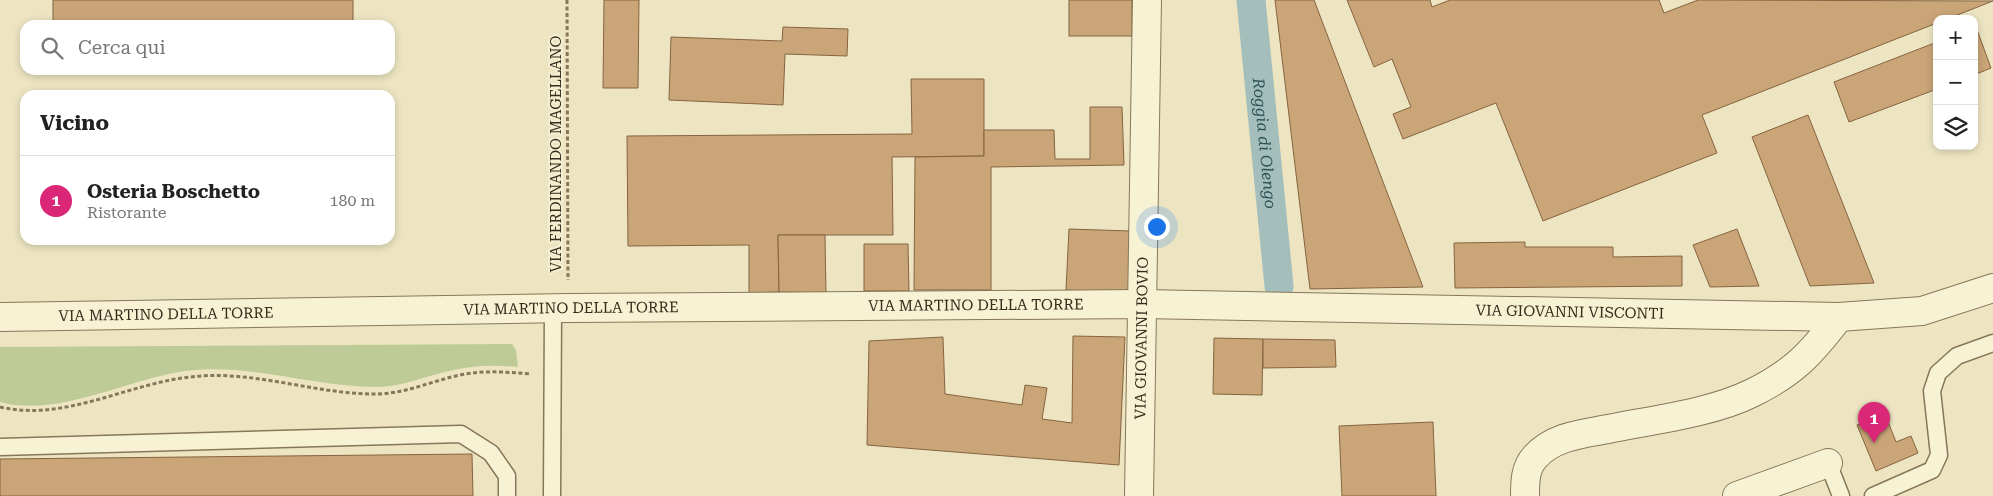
<!DOCTYPE html>
<html lang="it">
<head>
<meta charset="utf-8">
<style>
  body { margin:0; font-family:"Roboto Serif",serif; background:#f6f6f6; color:#222 }
  .controls { position:absolute; right:15px; top:15px; display:grid; overflow:hidden; border-radius:10px; box-shadow:0 2px 8px #0003 }
  .controls button { width:45px; height:45px; display:grid; place-items:center; padding:0; border:0; border-bottom:1px solid #e0e0e0; background:#fff; color:#222; font:25px sans-serif }
  .you { position:absolute; left:1156px; top:226px; width:18px; height:18px; margin:-12px; border:4px solid #fff; border-radius:50%; background:#1a73e8; box-shadow:0 0 0 8px #1a73e833 }
  .badge { display:grid; place-items:center; width:32px; height:32px; border-radius:50%; background:#db2777; color:#fff; font-size:16px; font-weight:700 }
  .pin { position:absolute; translate:-50% -41px; filter:drop-shadow(0 1px 2px #0008) }
  .pin::after { content:''; position:absolute; top:26px; width:18px; height:15px; background:inherit; clip-path:polygon(0 0,100% 0,50% 100%) }
  .list { margin:0; padding:0; list-style:none }
  h2 { display:flex; justify-content:space-between; align-items:center; height:65px; margin:0; padding:0 20px; font-size:21px }
  h2 small { font-size:16px; font-weight:400; color:#767676 }
  .list li { display:grid; grid-template-columns:32px 1fr auto; gap:15px; align-items:center; box-sizing:border-box; height:90px; padding:0 20px; border-top:1px solid #e0e0e0 }
  .list b { display:block; font-size:19px; white-space:nowrap }
  .list p { margin:0; font-size:16px; white-space:nowrap; color:#767676 }
  .list em { font-size:16px; font-style:normal; color:#767676 }
  .icon { flex:none; width:28px; height:28px; fill:none; stroke:currentColor; stroke-width:2; stroke-linecap:round; stroke-linejoin:round }
  .map { position:relative; flex:none; width:1993px; height:496px; overflow:hidden }
  .search { position:absolute; background:#fff; box-shadow:0 2px 8px #0003; left:20px; top:20px; width:375px; height:55px; display:flex; align-items:center; gap:12px; box-sizing:border-box; padding:0 18px; border-radius:15px; color:#767676; font-size:19px }
  .panel { position:absolute; background:#fff; box-shadow:0 2px 8px #0003; left:20px; top:90px; width:375px; height:155px; border-radius:15px }
  .map>svg:first-child { display:block }
</style>
</head>
<body>
<div class="map">
<svg width="1993" height="496" viewBox="0 0 1993 496">
  <rect width="100%" height="100%" fill="#ede5c2"/>
  <path fill="#becb96" d="M 512,344 L 516,350 L 518,367 C 496,365 476,365 454,370 C 427,375 401,388 373,387 C 310,386 248,363 185,371 C 127,379 58,418 0,402 L 0,347 Z"/>
  <g fill="none" stroke-linecap="round" stroke-linejoin="round">
    <path stroke="#a4bfbb" stroke-width="29" id="s1" d="M 1251,0 L 1279,286"/>
  </g>
  <g fill="#caa578" stroke="#856440">
    <rect x="53" y="0" width="300" height="25"/>
    <path d="M 604,0 L 639,0 L 638,88 L 603,88 Z"/>
    <rect x="1069" y="0" width="63" height="36"/>
    <path d="M 1275,0 L 1314,0 L 1423,287 L 1310,289 Z"/>
    <path d="M 1347,0 L 1430,0 L 1432,7 L 1450,0 L 1659,0 L 1664,13 L 1698,0 L 1993,1 L 1947,19 L 1937,19 L 1937,23 L 1702,115 L 1717,153 L 1543,221 L 1496,103 L 1403,139 L 1393,114 L 1411,107 L 1392,59 L 1374,67 Z"/>
    <path d="M 783,27 L 848,29 L 847,56 L 785,54 L 783,105 L 669,100 L 671,37 L 782,41 Z"/>
    <path d="M 1976,27 L 1991,68 L 1974,75 L 1974,28 Z"/>
    <path d="M 1937,42 L 1937,89 L 1849,122 L 1834,82 Z"/>
    <path d="M 911,79 L 984,79 L 984,156 L 892,157 L 893,235 L 778,235 L 779,292 L 749,293 L 749,245 L 628,246 L 627,136 L 912,134 Z"/>
    <path d="M 1090,107 L 1122,107 L 1124,165 L 991,167 L 991,290 L 914,290 L 915,157 L 984,156 L 984,130 L 1054,130 L 1055,159 L 1090,159 Z"/>
    <path d="M 1808,115 L 1874,283 L 1810,286 L 1752,137 Z"/>
    <path d="M 1069,229 L 1131,231 L 1129,293 L 1066,290 Z"/>
    <path d="M 1737,229 L 1759,286 L 1710,287 L 1693,245 Z"/>
    <path d="M 778,235 L 825,235 L 826,293 L 779,292 Z"/>
    <path d="M 1525,242 L 1525,247 L 1613,247 L 1613,257 L 1682,256 L 1682,286 L 1455,288 L 1454,243 Z"/>
    <path d="M 864,244 L 908,244 L 909,291 L 864,291 Z"/>
    <path d="M 1073,336 L 1125,337 L 1119,465 L 867,445 L 869,341 L 943,337 L 945,394 L 1022,405 L 1025,385 L 1047,388 L 1042,419 L 1072,423 Z"/>
    <path d="M 1214,338 L 1263,339 L 1262,395 L 1213,394 Z"/>
    <path d="M 1263,339 L 1335,340 L 1336,367 L 1263,368 Z"/>
    <path d="M 1885,414 L 1896,442 L 1911,436 L 1918,453 L 1876,471 L 1857,425 Z"/>
    <path d="M 1433,422 L 1436,496 L 1342,496 L 1339,426 Z"/>
    <path d="M 472,454 L 473,496 L 0,496 L 0,459 Z"/>
  </g>
  <g fill="none" stroke-linecap="round" stroke-linejoin="round">
    <g stroke="#867759" stroke-width="19">
      <g id="service">
        <path d="M 0,447 L 461,434 L 491,453 L 507,476 L 507,496"/>
        <path d="M 1828,463 L 1841,496"/>
        <path d="M 552,496 L 553,308"/>
        <path d="M 1873,496 L 1932,470 L 1939,455 L 1932,391 L 1938,373 L 1957,356 L 1993,343"/>
      </g>
    </g>
    <g stroke="#867759" stroke-width="30">
      <g id="minor">
        <path id="s2" d="M 0,317 L 568,308 L 1142,304 L 1839,317 L 1922,311 L 1993,288"/>
        <path id="s3" d="M 1139,496 L 1147,0"/>
        <path d="M 1525,496 C 1525,482 1525,468 1535,457 C 1554,436 1582,434 1608,429 C 1652,420 1712,413 1752,393 C 1793,373 1811,354 1839,317"/>
        <path d="M 1737,496 L 1828,463"/>
      </g>
    </g>
    <g stroke="#867759" stroke-width="3" stroke-dasharray="4 2.5" stroke-linecap="butt">
      <path d="M 567,0 L 568,280"/>
      <path d="M 0,407 C 65,422 126,384 190,377 C 253,369 316,395 378,394 C 407,393 432,381 460,375 C 484,370 507,372 531,374"/>
    </g>
    <use href="#service" stroke="#f8f2d4" stroke-width="16"/>
    <use href="#minor" stroke="#f8f2d4" stroke-width="28"/>
  </g>
  <g text-anchor="middle" stroke-width="4" stroke-linejoin="round" paint-order="stroke">
    <g font-size="15" fill="#362c1d" stroke="#f4efd1">
      <text transform="translate(556 154) rotate(-90)" y="5">VIA FERDINANDO MAGELLANO</text>
      <text dy="5" stroke="none"><textPath href="#s2" startOffset="976">VIA MARTINO DELLA TORRE</textPath></text>
      <text dy="5" stroke="none"><textPath href="#s2" startOffset="571">VIA MARTINO DELLA TORRE</textPath></text>
      <text dy="5" stroke="none"><textPath href="#s2" startOffset="1570">VIA GIOVANNI VISCONTI</textPath></text>
      <text dy="5" stroke="none"><textPath href="#s2" startOffset="166">VIA MARTINO DELLA TORRE</textPath></text>
      <text dy="5" stroke="none"><textPath href="#s3" startOffset="158">VIA GIOVANNI BOVIO</textPath></text>
    </g>
    <g font-size="16" font-style="italic" fill="#2d5356" stroke="#f4efd1">
      <text dy="6" stroke="none"><textPath href="#s1" startOffset="144">Roggia di Olengo</textPath></text>
    </g>
  </g>
</svg>
<div class="controls">
<button>+</button>
<button>−</button>
<button><svg class="icon" aria-label="layers" viewBox="0 0 24 24"><path d="M12 4l9 5-9 5-9-5zM3 14l9 5 9-5"/></svg></button>
</div>
<div class="you"></div>
<div class="pin badge" style="left:1874px;top:443px">1</div>
<div class="search"><svg class="icon" aria-label="search" viewBox="0 0 24 24"><circle cx="10" cy="10" r="6"/><path d="M15 15l6 6"/></svg>Cerca qui</div>
<section class="panel">
<h2>Vicino<small></small></h2>
<ul class="list">
<li><span class="badge">1</span><div><b>Osteria Boschetto</b><p>Ristorante</p></div><em>180 m</em></li>
</ul>
</section>
</div>
</body>
</html>
